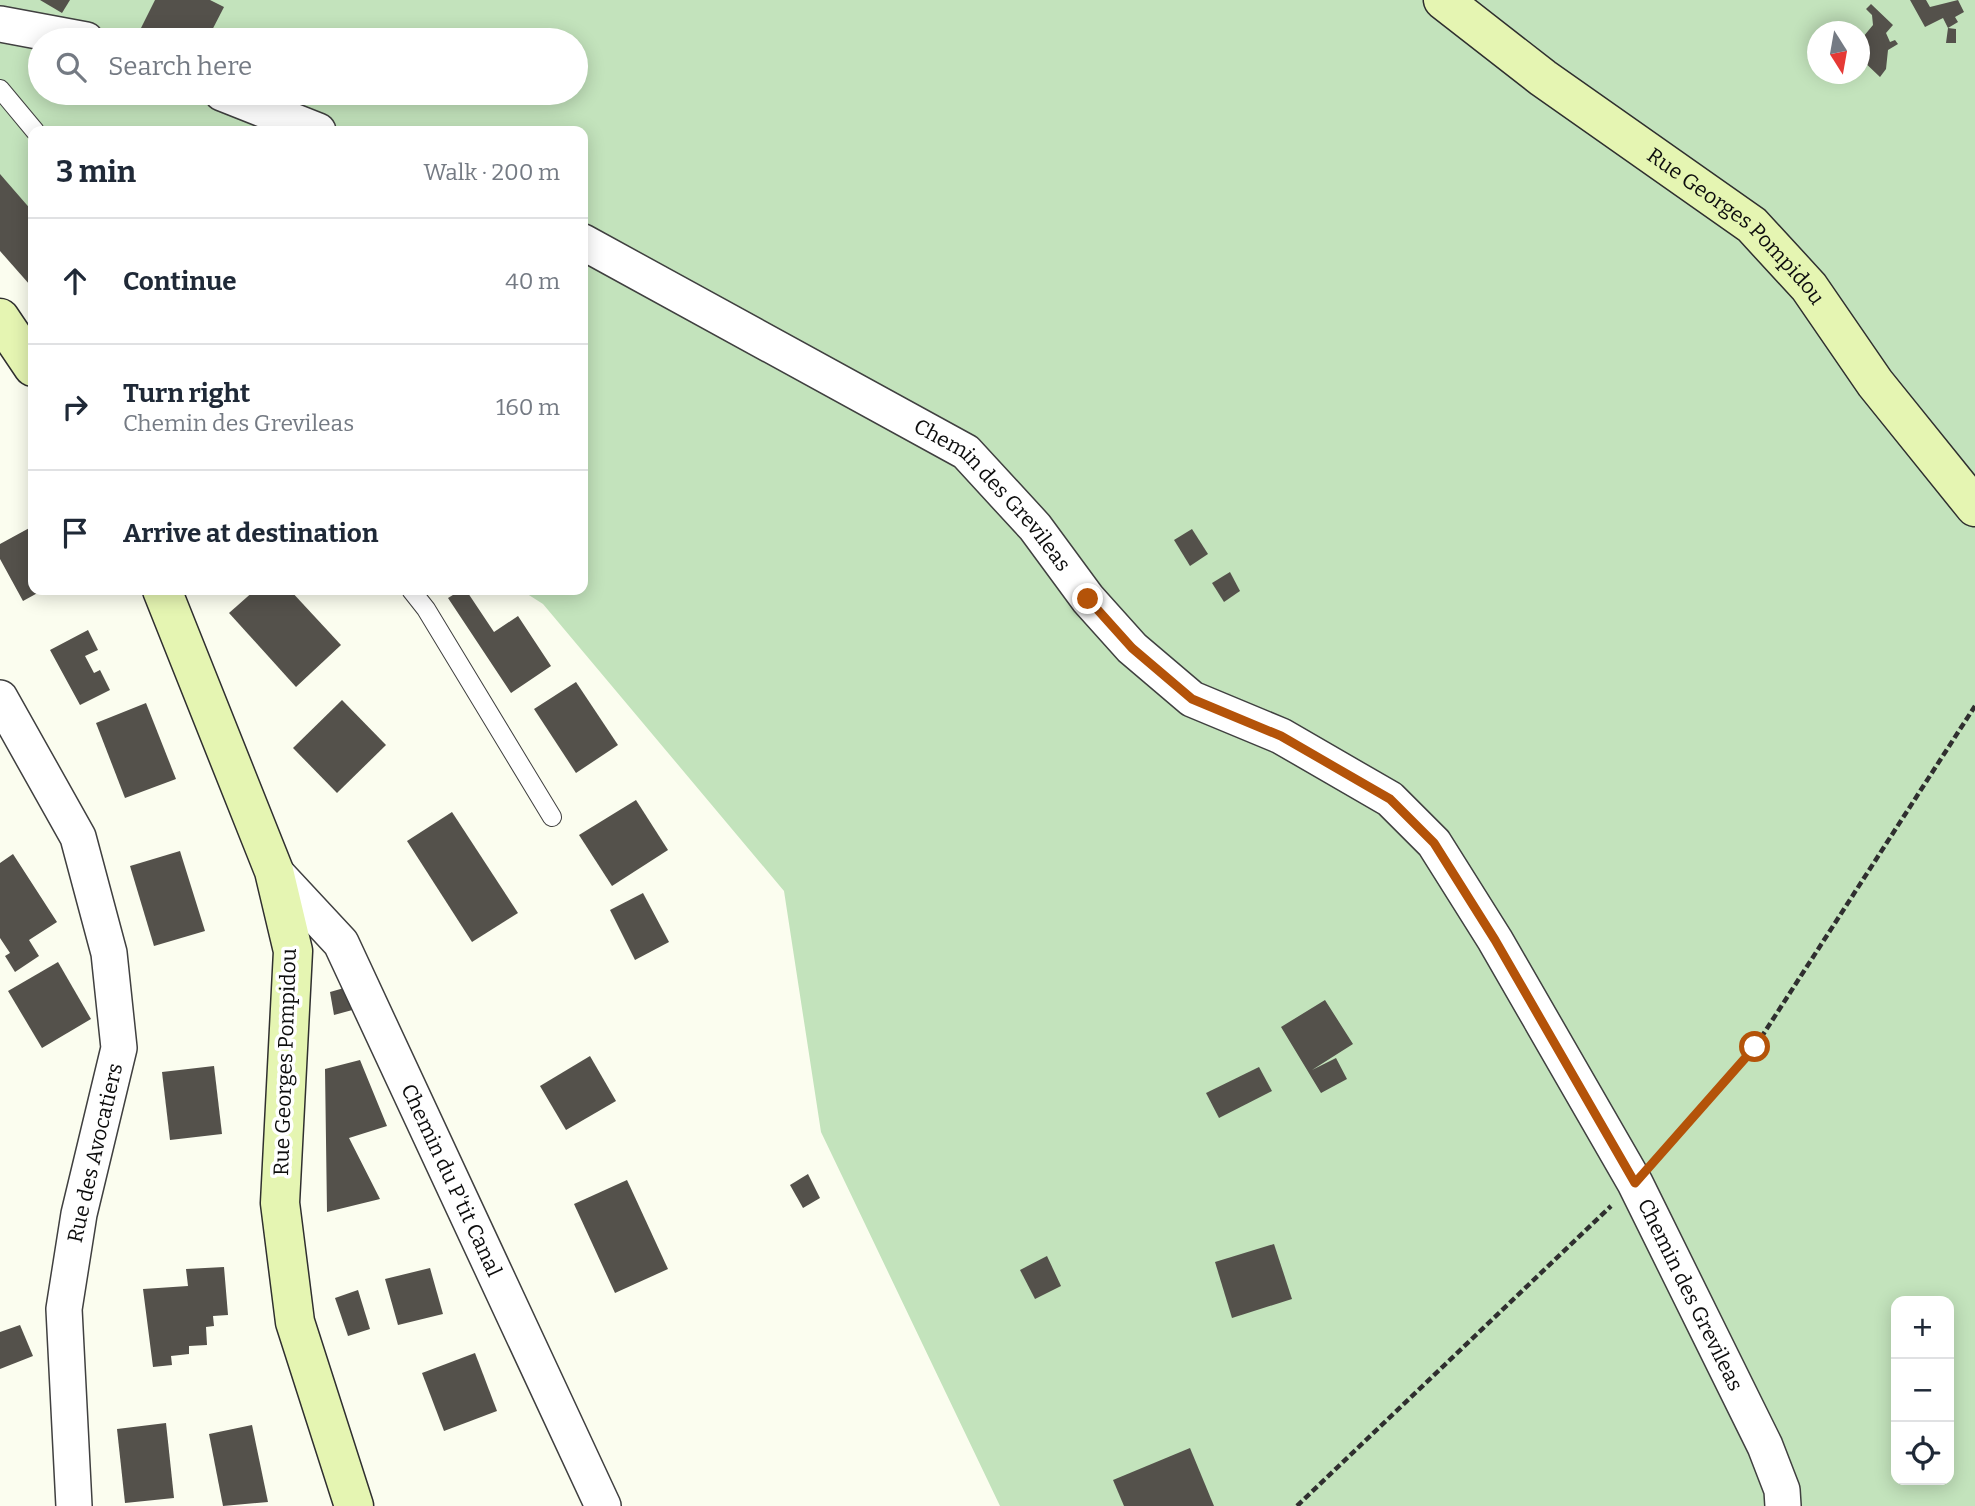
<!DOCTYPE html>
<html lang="en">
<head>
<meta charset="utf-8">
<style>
  body { margin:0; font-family:Bitter,serif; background:#f2f2f3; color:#1f2937 }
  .controls { position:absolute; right:21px; bottom:21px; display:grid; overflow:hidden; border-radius:14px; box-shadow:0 4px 18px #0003 }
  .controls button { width:63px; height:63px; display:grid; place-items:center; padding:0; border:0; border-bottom:2px solid #e0e1e3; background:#fff; color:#1f2937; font:35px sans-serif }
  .compass { position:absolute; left:1807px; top:21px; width:63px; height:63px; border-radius:50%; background:#fff; box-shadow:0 4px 18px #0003; rotate:169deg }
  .stop { position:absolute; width:21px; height:21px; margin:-16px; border:5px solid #b45309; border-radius:50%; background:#fff }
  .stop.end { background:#b45309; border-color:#fff; box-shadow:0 2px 7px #0008 }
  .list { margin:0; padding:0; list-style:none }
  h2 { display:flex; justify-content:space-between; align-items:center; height:91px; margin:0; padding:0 28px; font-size:30px }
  h2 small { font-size:23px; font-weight:400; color:#747a83 }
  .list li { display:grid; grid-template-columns:46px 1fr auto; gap:21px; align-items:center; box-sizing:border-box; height:126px; padding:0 28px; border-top:2px solid #e0e1e3 }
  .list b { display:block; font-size:26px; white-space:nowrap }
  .list p { margin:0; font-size:23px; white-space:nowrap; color:#747a83 }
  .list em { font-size:23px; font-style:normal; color:#747a83 }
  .icon { flex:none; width:38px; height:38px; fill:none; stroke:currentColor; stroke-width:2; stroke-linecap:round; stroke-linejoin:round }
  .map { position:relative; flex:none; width:1975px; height:1506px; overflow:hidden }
  .search { position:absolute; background:#fff; box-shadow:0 4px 18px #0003; left:28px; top:28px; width:560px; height:77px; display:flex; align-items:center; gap:18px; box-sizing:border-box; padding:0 24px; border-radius:38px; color:#747a83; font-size:26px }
  .panel { position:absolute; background:#fff; box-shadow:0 4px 18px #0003; left:28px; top:126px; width:560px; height:469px; border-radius:14px }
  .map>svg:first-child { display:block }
</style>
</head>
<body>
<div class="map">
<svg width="1975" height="1506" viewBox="0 0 1975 1506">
  <rect width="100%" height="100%" fill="#fbfdef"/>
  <path fill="#c3e3bc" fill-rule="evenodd" d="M 0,0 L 1975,0 L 1975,1506 L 1000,1506 L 821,1132 L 784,891 L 543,604 L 521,590 L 583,590 L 583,131 L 33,131 L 33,261 L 0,242 ZM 1818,32 L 1860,32 L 1860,74 L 1818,74 ZM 40,40 L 576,40 L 576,93 L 40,93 ZM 1896,1301 L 1949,1301 L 1949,1480 L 1896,1480 Z"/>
  <g fill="#54514b">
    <path d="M 40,0 L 70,0 L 62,13 Z"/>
    <path d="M 155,0 L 210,0 L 224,7 L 207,40 L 161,40 L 140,30 Z"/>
    <path d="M 1910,0 L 1926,0 L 1930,7 L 1958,0 L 1964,12 L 1955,17 L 1958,22 L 1948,28 L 1956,29 L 1956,43 L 1946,43 L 1948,28 L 1943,18 L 1925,27 Z"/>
    <path d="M 1871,4 L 1893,25 L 1886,33 L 1890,42 L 1895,40 L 1898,44 L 1888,50 L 1886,69 L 1880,77 L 1860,58 L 1860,36 L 1863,37 L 1873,25 L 1872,15 L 1866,9 Z"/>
    <path d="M 0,174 L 33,212 L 33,283 L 30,285 L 0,251 Z"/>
    <path d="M 33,526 L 33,590 L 43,590 L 23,601 L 0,559 L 0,544 Z"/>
    <path d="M 1192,529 L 1208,554 L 1190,566 L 1174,540 Z"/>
    <path d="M 1230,572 L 1240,591 L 1224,602 L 1212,583 Z"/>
    <path d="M 255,590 L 290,590 L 341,645 L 296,687 L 229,613 Z"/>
    <path d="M 461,590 L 466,590 L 494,632 L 518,616 L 551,666 L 511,693 L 448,598 Z"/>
    <path d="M 88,630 L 98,650 L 85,656 L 94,673 L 100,670 L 110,690 L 80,705 L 50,650 Z"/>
    <path d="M 576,682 L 618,745 L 576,773 L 534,709 Z"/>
    <path d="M 342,700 L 386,745 L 337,793 L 293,748 Z"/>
    <path d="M 146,703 L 176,779 L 125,798 L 96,723 Z"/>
    <path d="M 636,800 L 668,850 L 612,886 L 579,835 Z"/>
    <path d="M 452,812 L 518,913 L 472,942 L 407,841 Z"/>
    <path d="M 180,851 L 205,931 L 154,946 L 130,866 Z"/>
    <path d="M 13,854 L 57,922 L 29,940 L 39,956 L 15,972 L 5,956 L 10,953 L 0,938 L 0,863 Z"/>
    <path d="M 643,893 L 669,942 L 635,960 L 610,910 Z"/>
    <path d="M 58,962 L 91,1019 L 42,1048 L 8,991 Z"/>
    <path d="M 351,986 L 356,1009 L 334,1015 L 330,992 Z"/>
    <path d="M 1325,1000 L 1353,1044 L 1312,1070 L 1336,1058 L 1347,1079 L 1321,1093 L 1281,1027 Z"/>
    <path d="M 590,1056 L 616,1101 L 566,1130 L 540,1086 Z"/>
    <path d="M 360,1060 L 387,1126 L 349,1138 L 380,1199 L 327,1212 L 325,1069 Z"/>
    <path d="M 214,1066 L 222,1134 L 170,1140 L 162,1072 Z"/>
    <path d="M 1259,1067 L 1272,1091 L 1219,1118 L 1206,1093 Z"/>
    <path d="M 808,1174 L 820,1198 L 803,1208 L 790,1185 Z"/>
    <path d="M 627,1180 L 668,1269 L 615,1293 L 574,1204 Z"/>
    <path d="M 1274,1244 L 1292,1299 L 1232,1318 L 1215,1262 Z"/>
    <path d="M 1047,1256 L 1061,1286 L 1035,1299 L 1020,1270 Z"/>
    <path d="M 224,1267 L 228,1315 L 213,1316 L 214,1326 L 206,1327 L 207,1345 L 189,1346 L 189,1354 L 171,1356 L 172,1365 L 153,1367 L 143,1289 L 188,1286 L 186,1269 Z"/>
    <path d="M 430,1268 L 443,1314 L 398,1325 L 385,1279 Z"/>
    <path d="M 358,1290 L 370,1329 L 348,1336 L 335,1298 Z"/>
    <path d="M 20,1325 L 33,1356 L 0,1369 L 0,1332 Z"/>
    <path d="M 475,1353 L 497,1411 L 444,1431 L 422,1373 Z"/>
    <path d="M 166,1423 L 174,1498 L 125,1503 L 117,1429 Z"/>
    <path d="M 252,1425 L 268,1502 L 223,1506 L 209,1434 Z"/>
    <path d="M 1190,1448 L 1214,1506 L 1124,1506 L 1113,1480 Z"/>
  </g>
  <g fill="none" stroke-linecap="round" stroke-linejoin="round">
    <g stroke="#404040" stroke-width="20">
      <g id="service">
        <path d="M 0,89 L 35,131"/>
        <path d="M 411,590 L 426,609 L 552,817"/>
      </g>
    </g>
    <g stroke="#404040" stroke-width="38">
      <g id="minor">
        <path d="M 0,24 L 86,40"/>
        <path d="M 222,93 L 318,131"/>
        <path id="s1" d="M 583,242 L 966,452 L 1035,527 L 1088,599 L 1132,648 L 1192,699 L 1281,736 L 1390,799 L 1434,843 L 1495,940 L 1635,1183 L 1765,1446 L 1782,1490 L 1783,1506"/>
        <path d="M 0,698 L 78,837 L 109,953 L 119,1048 L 79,1214 L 64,1309 L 74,1506"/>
        <path id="s2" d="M 274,871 L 341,943 L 603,1506"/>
      </g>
    </g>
    <g stroke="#2f2f2f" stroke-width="41">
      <g id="secondary">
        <path id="s3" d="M 1443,0 L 1543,78 L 1752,225 L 1809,287 L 1875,383 L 1975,507"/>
        <path d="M 0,318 L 33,367"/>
        <path d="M 162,590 L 274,871 L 293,951 L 280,1203 L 295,1322 L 354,1506"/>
      </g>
    </g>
    <g stroke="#2f2f2f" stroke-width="4.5" stroke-dasharray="7 3.5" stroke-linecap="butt">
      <path d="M 1658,1157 L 1755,1047 L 1975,706"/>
      <path d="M 1297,1506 L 1611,1206"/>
    </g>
    <use href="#service" stroke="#fff" stroke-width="18"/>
    <use href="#minor" stroke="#fff" stroke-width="35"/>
    <use href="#secondary" stroke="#e5f5b2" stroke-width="38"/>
  </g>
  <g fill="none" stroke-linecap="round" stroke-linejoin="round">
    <path stroke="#b45309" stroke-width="9" d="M 1088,599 L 1132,648 L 1192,699 L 1281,736 L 1390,799 L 1434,843 L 1495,940 L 1635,1183 L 1755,1047"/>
  </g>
  <g text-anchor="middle" stroke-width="7" stroke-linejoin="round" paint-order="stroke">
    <g font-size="21" fill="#0d0d0d" stroke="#fff">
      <text dy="7" stroke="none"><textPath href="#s3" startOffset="371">Rue Georges Pompidou</textPath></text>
      <text dy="7" stroke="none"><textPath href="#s1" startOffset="485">Chemin des Grevileas</textPath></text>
      <text transform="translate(285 1062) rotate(-88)" y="7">Rue Georges Pompidou</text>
      <text transform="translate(95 1153) rotate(-77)" y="7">Rue des Avocatiers</text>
      <text dy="7" stroke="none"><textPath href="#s2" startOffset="360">Chemin du P'tit Canal</textPath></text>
      <text dy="7" stroke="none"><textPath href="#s1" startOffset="1577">Chemin des Grevileas</textPath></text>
    </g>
  </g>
</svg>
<div class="controls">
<button>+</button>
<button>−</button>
<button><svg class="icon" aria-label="locate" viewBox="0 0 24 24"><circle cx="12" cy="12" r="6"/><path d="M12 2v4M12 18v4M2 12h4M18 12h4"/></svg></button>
</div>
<svg class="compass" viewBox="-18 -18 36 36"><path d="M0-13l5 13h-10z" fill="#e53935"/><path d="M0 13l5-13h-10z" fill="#747a83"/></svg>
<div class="stop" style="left:1755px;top:1047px"></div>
<div class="stop end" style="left:1088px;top:599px"></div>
<div class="search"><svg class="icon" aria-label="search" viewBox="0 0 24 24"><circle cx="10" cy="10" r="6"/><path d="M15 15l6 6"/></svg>Search here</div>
<section class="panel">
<h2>3 min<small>Walk · 200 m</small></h2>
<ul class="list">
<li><svg class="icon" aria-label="ahead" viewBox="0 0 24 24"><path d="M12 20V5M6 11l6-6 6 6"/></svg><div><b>Continue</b></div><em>40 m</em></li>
<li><svg class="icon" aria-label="right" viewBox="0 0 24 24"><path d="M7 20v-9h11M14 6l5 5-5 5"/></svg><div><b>Turn right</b><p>Chemin des Grevileas</p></div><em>160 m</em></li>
<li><svg class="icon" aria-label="arrive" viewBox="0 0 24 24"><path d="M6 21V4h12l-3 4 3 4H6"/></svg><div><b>Arrive at destination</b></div></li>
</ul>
</section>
</div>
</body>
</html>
